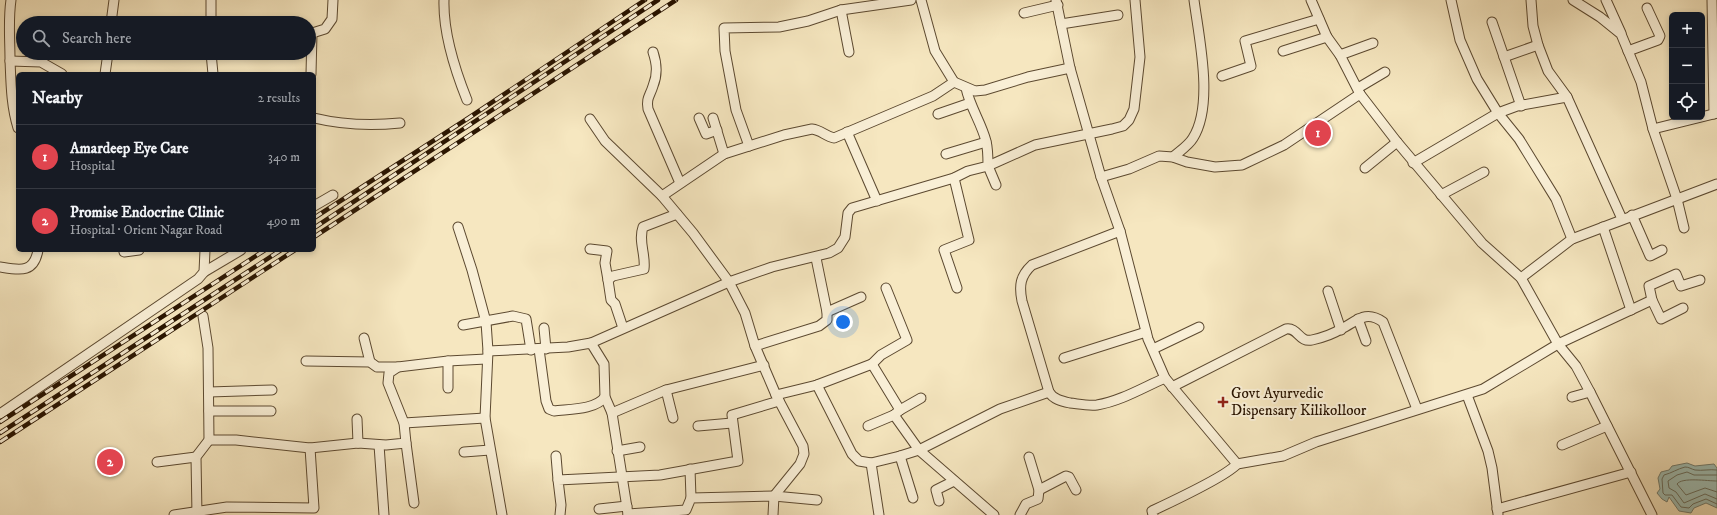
<!DOCTYPE html>
<html lang="en">
<head>
<meta charset="utf-8">
<style>
  body { margin:0; font-family:"IM FELL DW Pica",serif; background:#20242c; color:#f1f3f6 }
  .controls { position:absolute; right:12px; top:12px; display:grid; overflow:hidden; border-radius:6px; box-shadow:0 2px 6px #0003 }
  .controls button { width:36px; height:36px; display:grid; place-items:center; padding:0; border:0; border-bottom:1px solid #363941; background:#171b24; color:#f1f3f6; font:20px sans-serif }
  .you { position:absolute; left:843px; top:322px; width:14px; height:14px; margin:-10px; border:3px solid #fff; border-radius:50%; background:#1a73e8; box-shadow:0 0 0 6px #1a73e833 }
  .badge { display:grid; place-items:center; width:26px; height:26px; border-radius:50%; background:#1a73e8; color:#fff; font-size:13px; font-weight:700 }
  .pin { position:absolute; translate:-50% -50%; border:2px solid #fff; box-shadow:0 1px 4px #0006 }
  .list { margin:0; padding:0; list-style:none }
  h2 { display:flex; justify-content:space-between; align-items:center; height:52px; margin:0; padding:0 16px; font-size:17px }
  h2 small { font-size:13px; font-weight:400; color:#9ea1a6 }
  .list li { display:grid; grid-template-columns:26px 1fr auto; gap:12px; align-items:center; box-sizing:border-box; height:64px; padding:0 16px; border-top:1px solid #363941 }
  .list b { display:block; font-size:15px; white-space:nowrap }
  .list p { margin:0; font-size:13px; white-space:nowrap; color:#9ea1a6 }
  .list em { font-size:13px; font-style:normal; color:#9ea1a6 }
  .icon { flex:none; width:22px; height:22px; fill:none; stroke:currentColor; stroke-width:2; stroke-linecap:round; stroke-linejoin:round }
  .map { position:relative; flex:none; width:1717px; height:515px; overflow:hidden }
  .search { position:absolute; background:#171b24; box-shadow:0 2px 6px #0003; left:16px; top:16px; width:300px; height:44px; display:flex; align-items:center; gap:10px; box-sizing:border-box; padding:0 14px; border-radius:22px; color:#9ea1a6; font-size:15px }
  .panel { position:absolute; background:#171b24; box-shadow:0 2px 6px #0003; left:16px; top:72px; width:300px; height:180px; border-radius:6px }
  .map>svg:first-child { display:block }
</style>
</head>
<body>
<div class="map">
<svg width="1717" height="515" viewBox="0 0 1717 515">
  <rect width="100%" height="100%" fill="#f6e7c0"/>
  <filter id="stains"><feTurbulence type="fractalNoise" baseFrequency=".005" numOctaves="4"/><feColorMatrix values="0 0 0 0 .2 0 0 0 0 .09 0 0 0 0 .02 0 0 0 .5 -.17"/></filter>
  <radialGradient id="worn" r=".72"><stop offset=".6" stop-color="#630" stop-opacity="0"/><stop offset="1" stop-color="#630" stop-opacity=".3"/></radialGradient>
  <path fill="#9dbfb7" stroke="#6f7b6e" d="M 1687,463 L 1695,466 L 1714,464 L 1717,468 L 1717,508 L 1706,503 L 1694,508 L 1691,513 L 1679,511 L 1669,497 L 1667,502 L 1662,499 L 1657,493 L 1660,489 L 1658,478 L 1661,472 L 1669,470 L 1672,466 Z"/>
  <g fill="none" stroke-linecap="round" stroke-linejoin="round">
    <g stroke="#636a5c" stroke-width="1">
      <path d="M 1717,470 C 1710,469 1702,471 1695,470 C 1691,469 1689,467 1685,467 C 1677,469 1672,473 1664,475 L 1662,479 L 1663,493 L 1665,495 L 1672,495 L 1681,507 L 1689,508 L 1693,504 L 1706,499 L 1717,504"/>
      <path d="M 1717,475 L 1694,475 L 1687,472 L 1677,475 L 1668,481 L 1669,488 L 1676,492 L 1684,503 L 1705,494 L 1717,499"/>
      <path d="M 1717,481 C 1707,481 1682,477 1677,484 L 1686,495 L 1705,488 L 1717,492"/>
    </g>
    <g stroke="#5c4930" stroke-width="11">
      <g id="minor">
        <path d="M 11,0 C 8,20 10,40 10,60 C 11,83 11,105 18,128"/>
        <path d="M 444,0 C 443,33 455,70 467,100"/>
        <path d="M 921,0 L 935,51 L 954,82"/>
        <path d="M 1056,0 L 1070,68 L 1101,177 L 1120,231 L 1148,339 L 1165,378 L 1237,464 C 1227,476 1169,503 1152,511 L 1153,515"/>
        <path d="M 1311,0 L 1327,37 L 1340,55 L 1360,94 L 1397,142 L 1482,243 L 1521,278 L 1558,344 L 1576,366 L 1590,392 L 1652,515"/>
        <path d="M 1451,0 L 1460,40 L 1477,79 L 1498,113 L 1519,139 L 1556,199 L 1572,239"/>
        <path d="M 1531,0 L 1533,26 L 1538,45 L 1548,71 L 1567,97 L 1622,219"/>
        <path d="M 1573,0 L 1600,17 L 1621,34 L 1641,82 L 1653,129 L 1677,199 L 1684,228"/>
        <path d="M 1606,0 L 1621,33"/>
        <path d="M 1712,0 L 1714,114"/>
        <path d="M 841,10 L 849,52"/>
        <path d="M 1024,13 L 1058,5"/>
        <path d="M 1492,22 L 1521,106"/>
        <path d="M 111,23 L 114,0"/>
        <path d="M 211,23 L 211,0"/>
        <path d="M 1061,24 L 1118,15"/>
        <path d="M 309,34 L 325,29 L 332,19 L 333,0"/>
        <path d="M 1283,51 L 1327,37"/>
        <path d="M 1628,51 L 1658,40 L 1660,36 L 1647,8"/>
        <path d="M 653,52 C 657,64 658,74 653,86 C 650,96 646,98 648,109 L 680,183"/>
        <path d="M 211,53 L 213,74"/>
        <path d="M 1340,55 L 1373,43"/>
        <path d="M 1504,57 L 1538,45"/>
        <path d="M 10,61 L 41,62 L 62,74"/>
        <path d="M 105,74 L 108,53"/>
        <path d="M 311,74 L 312,33"/>
        <path d="M 1222,76 L 1251,66 L 1245,41 L 1319,19"/>
        <path d="M 1358,88 L 1385,72"/>
        <path d="M 938,114 L 970,103"/>
        <path d="M 314,118 C 343,125 370,126 400,123"/>
        <path d="M 699,118 L 706,134 L 717,130"/>
        <path d="M 713,118 L 724,154"/>
        <path d="M 590,119 L 605,141 L 662,196 L 693,233 L 729,282 L 745,313 L 755,346 L 776,395 L 803,446 L 804,454 L 800,464 L 774,496 L 773,515"/>
        <path d="M 1653,129 L 1717,113"/>
        <path d="M 847,132 L 877,201"/>
        <path d="M 749,146 L 736,110 L 725,51 L 724,28 L 779,27 L 808,21 L 841,10 L 911,0"/>
        <path d="M 946,154 L 986,142"/>
        <path d="M 1173,157 C 1180,151 1189,145 1193,138 C 1214,105 1199,38 1194,0"/>
        <path d="M 1413,163 L 1498,113 L 1517,106 L 1567,97"/>
        <path d="M 1365,168 L 1397,142"/>
        <path d="M 1101,177 L 1129,169 L 1159,156 L 1173,157 L 1187,162 L 1215,167 L 1242,165 L 1284,145 L 1360,94"/>
        <path d="M 954,178 L 969,240 L 944,250 L 957,288"/>
        <path d="M 996,185 L 988,166 L 1035,145 L 1112,129 L 1123,126 L 1129,120 L 1134,109 L 1140,57 L 1135,0"/>
        <path d="M 1441,195 L 1484,172"/>
        <path d="M 662,196 L 724,154 L 784,135 L 812,129 C 821,130 825,136 834,138 L 933,96 L 954,82 L 975,91 L 985,90 L 1028,77 L 1070,68"/>
        <path d="M 314,206 L 333,195"/>
        <path d="M 1632,215 L 1650,256 L 1662,250"/>
        <path d="M 458,227 L 472,270 L 486,322 L 488,351 L 485,418 L 502,515"/>
        <path d="M 1603,227 L 1631,310"/>
        <path d="M 590,249 L 607,251 L 605,263 L 608,280"/>
        <path d="M 124,252 L 139,250"/>
        <path d="M 0,267 C 19,270 34,274 38,250"/>
        <path d="M 204,272 L 241,250"/>
        <path d="M 1521,278 L 1572,239 L 1717,184"/>
        <path d="M 1328,291 L 1341,330"/>
        <path d="M 1683,308 L 1661,319 L 1652,300 L 1649,286 L 1676,274 L 1681,286 L 1700,280"/>
        <path d="M 827,312 L 861,297"/>
        <path d="M 1358,319 L 1366,341"/>
        <path d="M 463,325 L 513,316 L 526,319 L 531,350"/>
        <path d="M 544,328 L 546,349"/>
        <path d="M 623,328 L 615,304 L 611,300 L 608,280 L 613,276 L 644,269 C 646,255 638,241 643,227 L 677,214"/>
        <path d="M 364,338 L 370,362"/>
        <path d="M 591,343 L 729,282 L 772,267 L 829,253 L 838,248 L 845,237 L 848,213 L 852,208 L 954,178 L 968,171 L 988,166 C 988,158 988,149 986,141 C 981,122 970,107 966,88"/>
        <path d="M 755,346 L 819,326 L 827,320 L 827,312 L 816,258"/>
        <path d="M 539,349 L 546,401 L 549,409 L 554,411 C 570,409 595,410 605,397"/>
        <path d="M 1153,349 L 1199,327"/>
        <path d="M 488,351 L 568,347 L 591,343 L 604,364 L 605,397 L 612,413 L 666,390 L 764,365"/>
        <path d="M 1064,358 L 1146,332"/>
        <path d="M 306,361 L 370,362 L 377,367 L 398,367"/>
        <path d="M 448,361 L 448,388"/>
        <path d="M 872,364 L 881,355 L 907,340 L 886,288"/>
        <path d="M 817,385 L 852,454 L 859,461 L 871,463 L 900,456 L 919,450 L 1000,409 L 1049,392 C 1053,399 1061,401 1070,403 C 1079,404 1088,406 1097,405 C 1121,401 1144,387 1165,378"/>
        <path d="M 1172,387 L 1286,329 C 1298,327 1299,343 1312,340 C 1321,338 1333,334 1341,329 C 1356,322 1365,309 1383,322 L 1417,409"/>
        <path d="M 666,390 L 673,418"/>
        <path d="M 209,392 L 272,390"/>
        <path d="M 1049,392 L 1022,301 C 1019,286 1020,276 1032,265 L 1120,231"/>
        <path d="M 776,395 L 817,385 L 872,364 L 900,410 L 894,415 L 919,450 L 994,515"/>
        <path d="M 1467,395 L 1488,451 L 1492,468 L 1498,514"/>
        <path d="M 1572,397 L 1590,392"/>
        <path d="M 900,410 L 921,398"/>
        <path d="M 209,411 L 271,411"/>
        <path d="M 612,413 L 628,514"/>
        <path d="M 0,414 L 198,279 L 204,272 L 205,250"/>
        <path d="M 357,419 L 358,443"/>
        <path d="M 404,423 L 485,418"/>
        <path d="M 698,426 L 732,423"/>
        <path d="M 868,426 L 894,415"/>
        <path d="M 209,440 L 236,440 L 310,448 L 358,443 L 386,445 L 406,443 L 404,423 L 388,383 L 389,373 L 398,367 L 448,361 L 486,359"/>
        <path d="M 406,443 L 414,503"/>
        <path d="M 379,445 L 384,515"/>
        <path d="M 1562,445 L 1607,426"/>
        <path d="M 617,451 L 640,447"/>
        <path d="M 464,452 L 490,450"/>
        <path d="M 556,456 L 558,480"/>
        <path d="M 900,456 L 913,498"/>
        <path d="M 157,462 L 196,457"/>
        <path d="M 871,463 L 879,515"/>
        <path d="M 1237,464 L 1283,456 L 1316,442 L 1483,389 L 1558,344 L 1652,300"/>
        <path d="M 690,469 L 691,498"/>
        <path d="M 1039,490 L 1066,476 L 1069,477 L 1076,490"/>
        <path d="M 939,501 L 936,490 L 954,481"/>
        <path d="M 599,509 L 627,506"/>
        <path d="M 1497,509 L 1631,472"/>
        <path d="M 174,515 L 227,507 L 314,508 L 310,448"/>
        <path d="M 197,515 L 196,457 L 209,440 L 208,348 L 203,316"/>
        <path d="M 560,515 L 561,505 L 558,480 L 660,475 L 738,461 L 732,415 L 779,401"/>
        <path d="M 628,515 L 628,514 L 686,510 L 691,498 L 774,496 L 817,500"/>
        <path d="M 1020,515 L 1026,504 L 1038,499 L 1039,490 L 1029,457"/>
      </g>
    </g>
    <use href="#minor" stroke="#f9efd6" stroke-width="9"/>
    <g stroke="#291400" stroke-width="4.5">
      <g id="rail">
        <path d="M 314,218 L 470,117 L 645,0"/>
        <path d="M 314,228 L 658,0"/>
        <path d="M 314,237 L 676,0"/>
        <path d="M 0,422 L 265,250"/>
        <path d="M 0,433 L 281,250"/>
        <path d="M 0,442 L 295,250"/>
      </g>
    </g>
    <use href="#rail" stroke="#f9efd6" stroke-width="3" stroke-dasharray="9" stroke-linecap="butt"/>
  </g>
  <path fill="#8f2418" stroke="#f9efd6" stroke-width="1.5" d="M1221 396h4v4h4v4h-4v4h-4v-4h-4v-4h4z"/>
  <g text-anchor="middle" stroke-width="4" stroke-linejoin="round" paint-order="stroke">
    <g font-size="15" fill="#291400" stroke="#f9efd6" text-anchor="start">
      <text x="1231" y="398">Govt Ayurvedic<tspan x="1231" dy="17">Dispensary Kilikolloor</tspan></text>
    </g>
  </g>
  <rect width="100%" height="100%" filter="url(#stains)"/>
  <rect width="100%" height="100%" fill="url(#worn)"/>
</svg>
<div class="controls">
<button>+</button>
<button>−</button>
<button><svg class="icon" aria-label="locate" viewBox="0 0 24 24"><circle cx="12" cy="12" r="6"/><path d="M12 2v4M12 18v4M2 12h4M18 12h4"/></svg></button>
</div>
<div class="you"></div>
<div class="pin badge" style="left:1318px;top:133px;background:#e0444e">1</div>
<div class="pin badge" style="left:110px;top:462px;background:#e0444e">2</div>
<div class="search"><svg class="icon" aria-label="search" viewBox="0 0 24 24"><circle cx="10" cy="10" r="6"/><path d="M15 15l6 6"/></svg>Search here</div>
<section class="panel">
<h2>Nearby<small>2 results</small></h2>
<ul class="list">
<li><span class="badge" style="background:#e0444e">1</span><div><b>Amardeep Eye Care</b><p>Hospital</p></div><em>340 m</em></li>
<li><span class="badge" style="background:#e0444e">2</span><div><b>Promise Endocrine Clinic</b><p>Hospital · Orient Nagar Road</p></div><em>490 m</em></li>
</ul>
</section>
</div>
</body>
</html>
